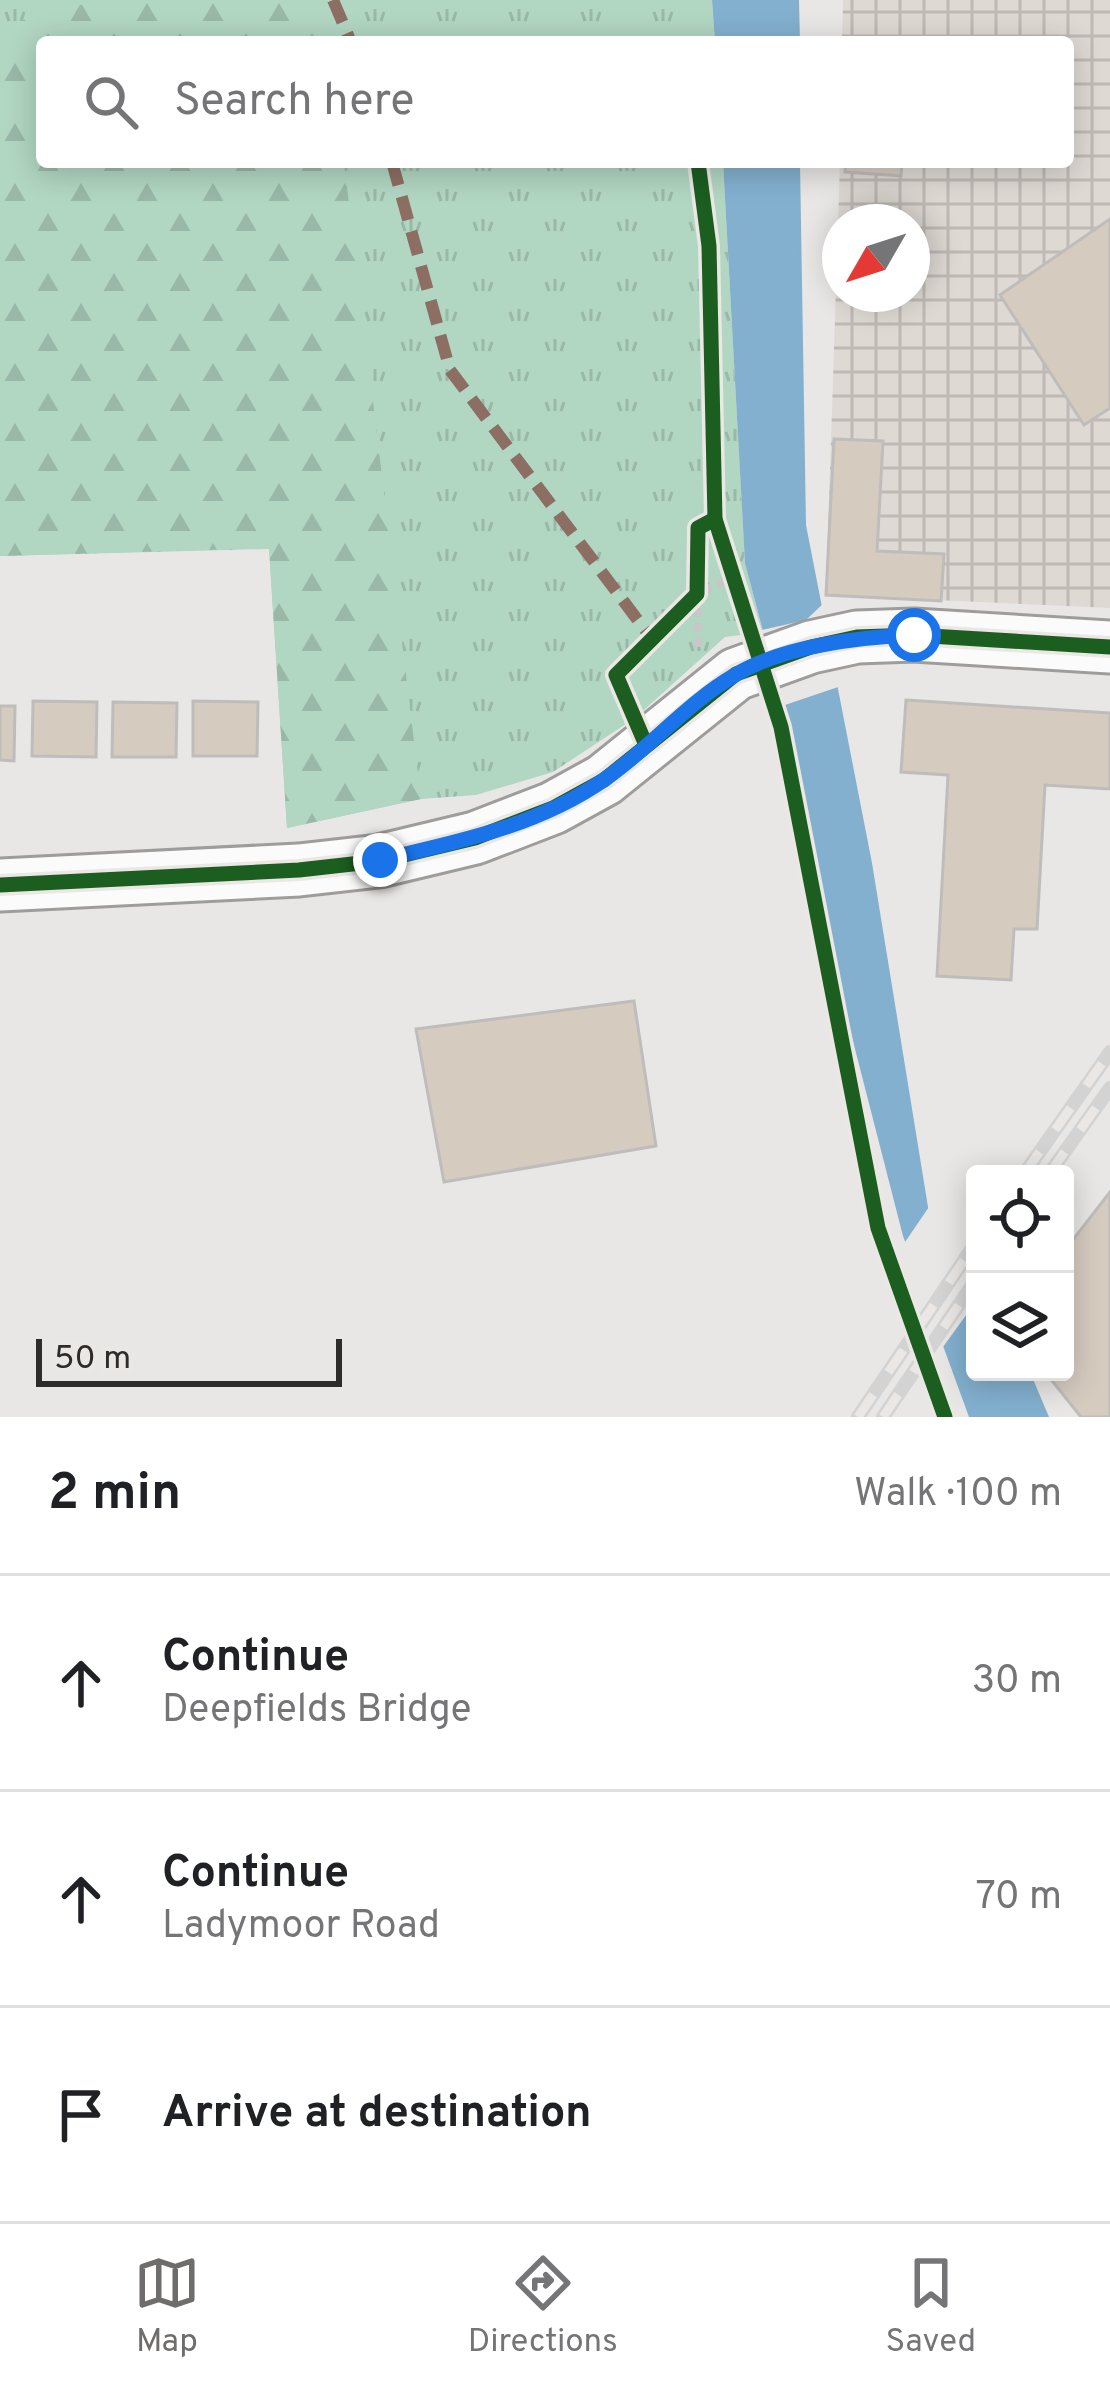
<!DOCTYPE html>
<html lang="en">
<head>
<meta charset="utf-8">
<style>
  body { margin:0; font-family:Overpass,sans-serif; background:#f2f2f2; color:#202124 }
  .controls { position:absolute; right:36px; bottom:36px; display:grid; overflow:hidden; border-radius:12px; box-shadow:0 6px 30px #0003 }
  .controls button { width:108px; height:108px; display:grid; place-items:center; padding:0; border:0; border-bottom:3px solid #e0e0e0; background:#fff; color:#202124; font:60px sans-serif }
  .compass { position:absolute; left:822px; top:204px; width:108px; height:108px; border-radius:50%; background:#fff; box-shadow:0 6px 30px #0003; rotate:231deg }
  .scale { position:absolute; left:36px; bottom:30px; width:306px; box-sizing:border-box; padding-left:12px; border:6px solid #2d2c2b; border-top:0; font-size:33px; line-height:42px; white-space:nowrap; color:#2d2c2b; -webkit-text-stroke:9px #eae7e4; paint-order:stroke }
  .stop { position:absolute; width:36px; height:36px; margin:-27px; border:9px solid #1a73e8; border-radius:50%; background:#fff }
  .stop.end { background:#1a73e8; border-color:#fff; box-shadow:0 3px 12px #0008 }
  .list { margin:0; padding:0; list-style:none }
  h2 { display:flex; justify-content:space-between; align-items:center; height:156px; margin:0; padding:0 48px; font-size:51px }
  h2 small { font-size:39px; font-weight:400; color:#757577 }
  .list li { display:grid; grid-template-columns:78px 1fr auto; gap:36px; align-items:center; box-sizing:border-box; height:216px; padding:0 48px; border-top:3px solid #e0e0e0 }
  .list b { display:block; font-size:45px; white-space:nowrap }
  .list p { margin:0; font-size:39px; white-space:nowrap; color:#757577 }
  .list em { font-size:39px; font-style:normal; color:#757577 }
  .icon { flex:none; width:66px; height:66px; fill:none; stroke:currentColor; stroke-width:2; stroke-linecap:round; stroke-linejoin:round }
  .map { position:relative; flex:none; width:1110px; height:1417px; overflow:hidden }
  .search { position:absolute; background:#fff; box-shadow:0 6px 30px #0003; left:36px; right:36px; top:36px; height:132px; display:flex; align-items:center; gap:30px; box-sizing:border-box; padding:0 42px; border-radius:12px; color:#757577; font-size:45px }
  .sheet { height:804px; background:#fff }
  nav { display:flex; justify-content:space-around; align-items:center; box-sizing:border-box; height:168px; border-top:3px solid #e0e0e0; background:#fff; font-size:33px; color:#757577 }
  nav a { display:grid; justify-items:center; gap:6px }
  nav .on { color:#6f6d6c }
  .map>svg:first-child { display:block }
</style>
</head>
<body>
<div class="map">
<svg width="1110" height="1417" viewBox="0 0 1110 1417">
  <defs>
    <pattern id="industrial-grid" width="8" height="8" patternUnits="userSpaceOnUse" patternTransform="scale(3)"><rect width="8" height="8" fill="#ded9d3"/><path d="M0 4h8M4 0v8" fill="none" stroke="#bfbab5"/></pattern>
    <pattern id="grass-tufts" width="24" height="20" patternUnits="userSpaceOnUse" patternTransform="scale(3)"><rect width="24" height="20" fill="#b1d6c2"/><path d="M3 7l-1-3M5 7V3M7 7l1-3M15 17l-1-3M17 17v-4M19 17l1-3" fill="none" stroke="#99b8a7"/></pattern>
    <pattern id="forest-firs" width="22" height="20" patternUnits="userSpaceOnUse" patternTransform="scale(3)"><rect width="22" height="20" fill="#b1d6c2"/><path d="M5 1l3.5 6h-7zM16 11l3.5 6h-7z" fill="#99b8a7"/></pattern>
  </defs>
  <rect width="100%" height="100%" fill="#e9e7e5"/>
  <path fill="url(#industrial-grid)" fill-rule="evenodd" d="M 843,0 L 1110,0 L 1110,608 L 826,595 L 840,162 L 1068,162 L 1068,42 L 842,42 ZM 840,222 L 912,222 L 912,294 L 840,294 Z"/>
  <path fill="url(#grass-tufts)" d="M 0,0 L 712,0 L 715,42 L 42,42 L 42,162 L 723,162 L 745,562 L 763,632 L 725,637 L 635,718 L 553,772 L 476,795 L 421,799 L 287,828 L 269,549 L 0,556 Z"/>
  <path fill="url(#forest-firs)" d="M 99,0 L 314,0 L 326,42 L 42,42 L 42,162 L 344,162 L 421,799 L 287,828 L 269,548 L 0,556 L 0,26 Z"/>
  <g fill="#83b0cf">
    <path d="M 712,0 L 799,0 L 800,42 L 715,42 Z"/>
    <path d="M 723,162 L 800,162 L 806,525 L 872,863 L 929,1213 L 975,1325 L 975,1372 L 1030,1372 L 1049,1417 L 969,1417 L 903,1236 L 825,932 L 779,692 L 745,563 Z"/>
  </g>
  <g fill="#e9e7e5">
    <path d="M 826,601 L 844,685 L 776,708 L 757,631 L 806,620 Z"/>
    <path d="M 933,1201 L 972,1307 L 940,1351 L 901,1248 Z"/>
  </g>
  <g fill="#d6cbbf" stroke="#bebdbc" stroke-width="3">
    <path d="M 846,162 L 902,162 L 901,176 L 845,172 Z"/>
    <path d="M 1110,219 L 1110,408 L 1084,425 L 1000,295 Z"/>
    <path d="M 834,439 L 883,441 L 877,551 L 944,554 L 941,601 L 826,595 Z"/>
    <path d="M 906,700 L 1110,713 L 1110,789 L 1045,785 L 1037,929 L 1014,929 L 1011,980 L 937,976 L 948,775 L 901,772 Z"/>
    <path d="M 33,701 L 97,702 L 96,757 L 32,756 Z"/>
    <path d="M 193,701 L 258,702 L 257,756 L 193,756 Z"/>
    <path d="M 113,702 L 177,703 L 176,757 L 112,757 Z"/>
    <path d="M 0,706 L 15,706 L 14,761 L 0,760 Z"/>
    <path d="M 634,1001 L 656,1146 L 444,1182 L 416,1029 Z"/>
    <path d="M 1110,1192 L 1110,1417 L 1081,1417 L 1045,1372 L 1065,1372 L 1065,1250 Z"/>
  </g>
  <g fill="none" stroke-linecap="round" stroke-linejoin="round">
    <g stroke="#9e9d9b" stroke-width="57">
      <path id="tertiary" d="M 0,885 L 299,870 L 379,861 L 475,838 L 553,808 L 604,780 L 736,674 L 811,647 L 857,637 L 914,635 L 1110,647"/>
    </g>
    <path stroke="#c8c7c7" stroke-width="8" stroke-dasharray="9 6" stroke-linecap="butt" d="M 698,647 L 697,594 L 734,576"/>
    <use href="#tertiary" stroke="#fcfbfb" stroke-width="51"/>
    <g stroke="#d4d3d3" stroke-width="14">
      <g id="rail">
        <path d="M 1024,1174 L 1110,1052"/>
        <path d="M 1049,1174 L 1110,1088"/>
        <path d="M 858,1417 L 975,1244"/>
        <path d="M 883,1417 L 975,1281"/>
      </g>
    </g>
    <use href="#rail" stroke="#eae7e4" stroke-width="9" stroke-dasharray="27" stroke-linecap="butt"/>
    <g stroke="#8d6e63" stroke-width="12" stroke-dasharray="24 12" stroke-linecap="butt">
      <path d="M 333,0 L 351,42"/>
      <path d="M 392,162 L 450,370 L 652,639"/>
    </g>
    <g stroke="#eae7e4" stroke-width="22">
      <g id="cycleway">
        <path d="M 698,162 L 709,246 L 715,519 L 781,727 L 878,1228 L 945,1417"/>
        <path d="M 646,745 L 616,675 L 697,594 L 698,528 L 715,519"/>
        <path d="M 0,885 L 299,870 L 379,861 L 475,838 L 553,808 L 604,780 L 736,674 L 811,647 L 857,637 L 914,635 L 1110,647"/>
      </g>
    </g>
    <use href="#cycleway" stroke="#1b5e20" stroke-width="15"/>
  </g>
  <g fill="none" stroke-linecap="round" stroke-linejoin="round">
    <path stroke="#1a73e8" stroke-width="15" d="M 380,860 C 457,842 538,826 605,779 C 650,748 687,703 735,675 C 783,646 859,637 914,635"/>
  </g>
</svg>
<div class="controls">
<button><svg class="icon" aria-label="locate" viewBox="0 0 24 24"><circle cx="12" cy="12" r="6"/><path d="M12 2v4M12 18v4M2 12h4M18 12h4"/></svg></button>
<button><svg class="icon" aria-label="layers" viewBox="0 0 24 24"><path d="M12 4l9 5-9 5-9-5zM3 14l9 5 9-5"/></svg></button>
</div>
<svg class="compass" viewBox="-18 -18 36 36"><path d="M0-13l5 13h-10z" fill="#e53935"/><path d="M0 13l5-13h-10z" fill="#757577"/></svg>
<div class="scale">50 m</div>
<div class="stop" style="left:914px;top:635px"></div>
<div class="stop end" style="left:380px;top:860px"></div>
<div class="search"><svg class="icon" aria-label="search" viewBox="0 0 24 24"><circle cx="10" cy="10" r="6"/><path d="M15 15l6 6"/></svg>Search here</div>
</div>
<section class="sheet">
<h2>2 min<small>Walk · 100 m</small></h2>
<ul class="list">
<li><svg class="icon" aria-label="ahead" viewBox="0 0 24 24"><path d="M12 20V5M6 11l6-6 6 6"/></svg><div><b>Continue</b><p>Deepfields Bridge</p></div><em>30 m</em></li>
<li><svg class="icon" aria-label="ahead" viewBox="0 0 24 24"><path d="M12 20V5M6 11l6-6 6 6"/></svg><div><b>Continue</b><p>Ladymoor Road</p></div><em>70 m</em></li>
<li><svg class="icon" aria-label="arrive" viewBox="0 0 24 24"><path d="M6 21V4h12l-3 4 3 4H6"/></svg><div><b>Arrive at destination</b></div></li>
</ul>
</section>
<nav>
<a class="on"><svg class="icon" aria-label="map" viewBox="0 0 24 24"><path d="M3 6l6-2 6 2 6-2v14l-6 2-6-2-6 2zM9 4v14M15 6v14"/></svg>Map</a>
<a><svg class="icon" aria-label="directions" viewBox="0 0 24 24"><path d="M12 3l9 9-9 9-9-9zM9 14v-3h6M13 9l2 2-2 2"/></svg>Directions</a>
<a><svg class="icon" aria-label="saved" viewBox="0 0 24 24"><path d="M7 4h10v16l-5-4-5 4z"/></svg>Saved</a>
</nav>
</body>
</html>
